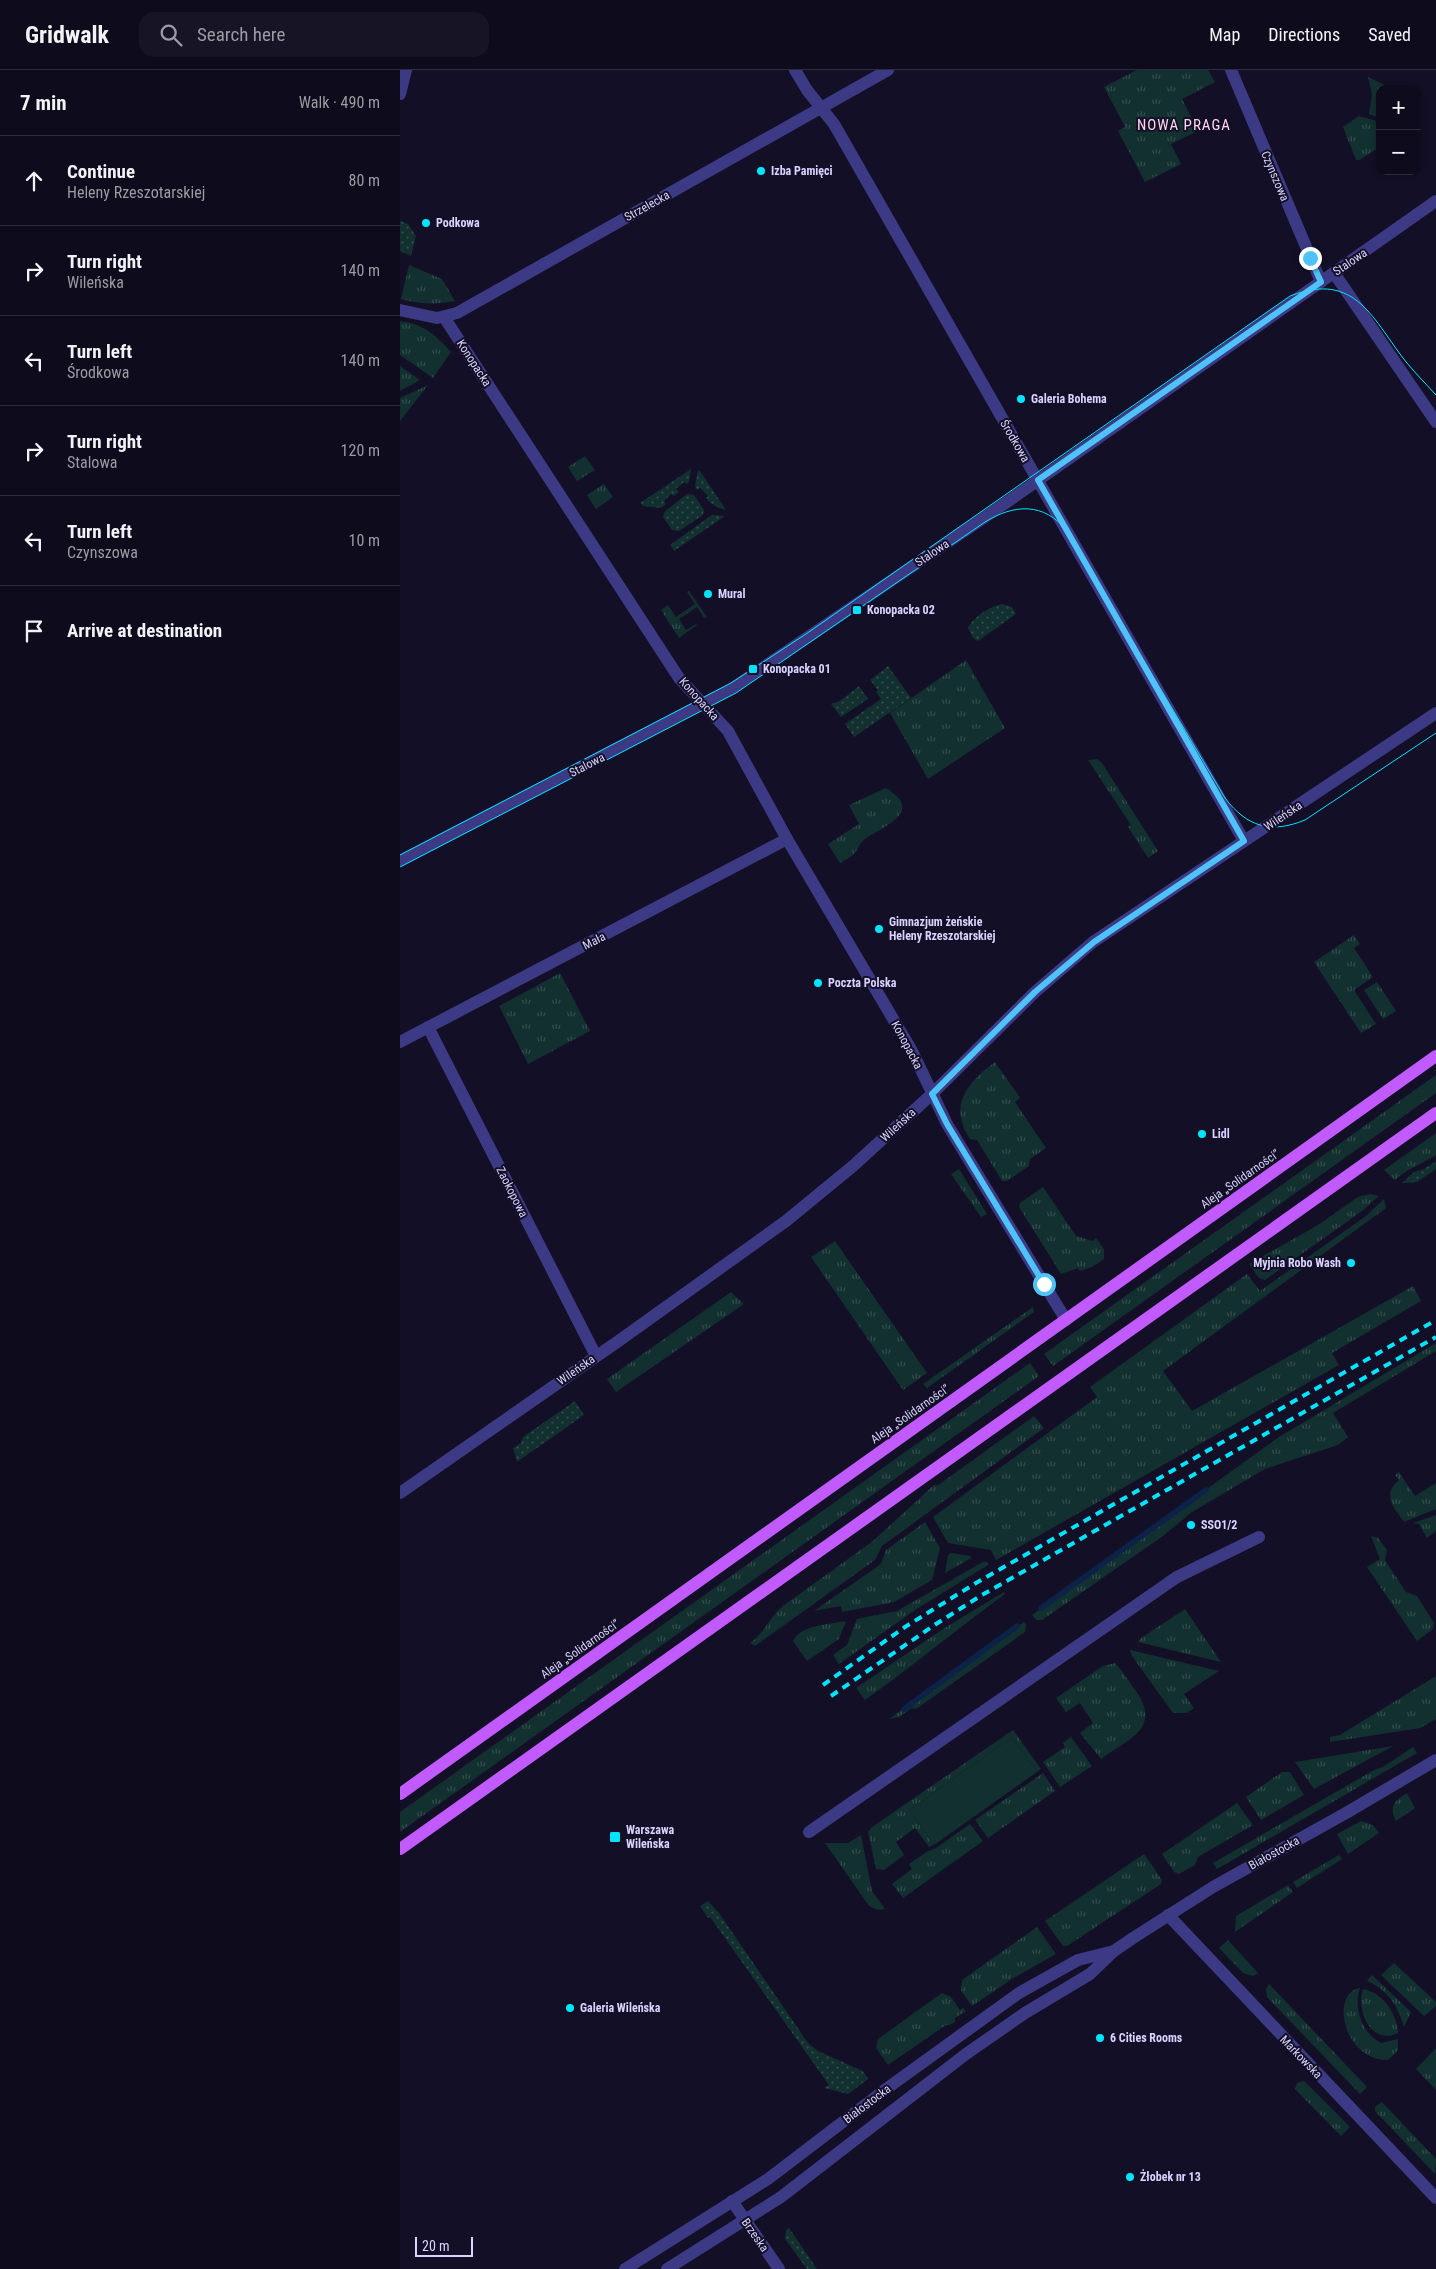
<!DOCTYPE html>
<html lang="en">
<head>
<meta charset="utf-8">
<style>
  body { margin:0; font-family:"Roboto Condensed",sans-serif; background:#171425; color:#f1f3f6 }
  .controls { position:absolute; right:15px; top:15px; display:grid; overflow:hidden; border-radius:10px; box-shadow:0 1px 4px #0004 }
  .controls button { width:45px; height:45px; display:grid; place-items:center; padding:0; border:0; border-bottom:1px solid #2e2b3b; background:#0e0b1c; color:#f1f3f6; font:25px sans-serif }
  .scale { position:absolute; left:15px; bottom:12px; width:58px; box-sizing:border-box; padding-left:5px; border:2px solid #d9d4ff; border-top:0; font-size:14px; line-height:18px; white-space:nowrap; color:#d9d4ff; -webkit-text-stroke:4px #130f26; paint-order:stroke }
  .stop { position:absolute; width:15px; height:15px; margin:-11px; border:4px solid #4fc3f7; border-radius:50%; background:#fff }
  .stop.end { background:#4fc3f7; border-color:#fff; box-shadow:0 1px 5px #0008 }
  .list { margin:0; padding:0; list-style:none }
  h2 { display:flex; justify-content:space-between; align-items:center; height:65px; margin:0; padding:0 20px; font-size:21px }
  h2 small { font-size:16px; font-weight:400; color:#9b9ba3 }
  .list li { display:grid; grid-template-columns:32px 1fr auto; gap:15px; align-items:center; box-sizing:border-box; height:90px; padding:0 20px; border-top:1px solid #2e2b3b }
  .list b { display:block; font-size:19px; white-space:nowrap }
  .list p { margin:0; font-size:16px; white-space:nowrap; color:#9b9ba3 }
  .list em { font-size:16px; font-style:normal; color:#9b9ba3 }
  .icon { flex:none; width:28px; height:28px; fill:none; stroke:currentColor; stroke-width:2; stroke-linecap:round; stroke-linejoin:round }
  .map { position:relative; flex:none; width:1036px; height:2199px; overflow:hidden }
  header { display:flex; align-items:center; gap:30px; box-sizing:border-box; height:70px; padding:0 25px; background:#0e0b1c; border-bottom:1px solid #2e2b3b }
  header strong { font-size:24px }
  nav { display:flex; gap:28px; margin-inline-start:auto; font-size:18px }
  .search { width:350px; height:45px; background:#171425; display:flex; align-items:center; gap:12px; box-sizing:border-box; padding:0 18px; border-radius:15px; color:#9b9ba3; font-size:19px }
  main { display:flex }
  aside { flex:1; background:#0e0b1c }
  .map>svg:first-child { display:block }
</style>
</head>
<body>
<header>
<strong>Gridwalk</strong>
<div class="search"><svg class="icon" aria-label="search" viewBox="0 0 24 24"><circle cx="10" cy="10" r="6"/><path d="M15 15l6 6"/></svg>Search here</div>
<nav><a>Map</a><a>Directions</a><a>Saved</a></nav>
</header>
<main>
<aside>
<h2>7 min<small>Walk · 490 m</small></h2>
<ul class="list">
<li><svg class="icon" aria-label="ahead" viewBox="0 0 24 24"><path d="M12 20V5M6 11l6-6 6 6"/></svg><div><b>Continue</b><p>Heleny Rzeszotarskiej</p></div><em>80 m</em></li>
<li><svg class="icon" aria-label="right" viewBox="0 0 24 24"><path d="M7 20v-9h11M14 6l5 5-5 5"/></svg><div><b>Turn right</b><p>Wileńska</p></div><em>140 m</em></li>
<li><svg class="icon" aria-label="left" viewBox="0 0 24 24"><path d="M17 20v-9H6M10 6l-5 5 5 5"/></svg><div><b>Turn left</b><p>Środkowa</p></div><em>140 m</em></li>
<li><svg class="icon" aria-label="right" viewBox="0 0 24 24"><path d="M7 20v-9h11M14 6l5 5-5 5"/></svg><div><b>Turn right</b><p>Stalowa</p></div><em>120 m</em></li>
<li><svg class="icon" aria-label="left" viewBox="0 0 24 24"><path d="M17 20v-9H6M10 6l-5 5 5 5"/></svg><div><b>Turn left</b><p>Czynszowa</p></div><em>10 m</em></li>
<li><svg class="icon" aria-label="arrive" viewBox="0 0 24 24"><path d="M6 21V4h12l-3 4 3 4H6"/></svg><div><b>Arrive at destination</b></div></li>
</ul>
</aside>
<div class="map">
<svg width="1036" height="2199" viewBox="0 0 1036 2199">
  <defs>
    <pattern id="grass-tufts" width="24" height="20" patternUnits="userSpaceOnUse" patternTransform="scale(1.25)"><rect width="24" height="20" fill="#12302f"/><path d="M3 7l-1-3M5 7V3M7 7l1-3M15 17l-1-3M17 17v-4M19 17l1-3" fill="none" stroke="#344d4e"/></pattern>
    <pattern id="garden-dots" width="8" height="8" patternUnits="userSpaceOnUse" patternTransform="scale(1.25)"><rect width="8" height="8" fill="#12302f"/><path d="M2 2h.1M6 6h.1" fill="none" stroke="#344d4e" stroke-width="1.8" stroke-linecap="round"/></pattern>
  </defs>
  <rect width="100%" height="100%" fill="#130f26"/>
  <g fill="url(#grass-tufts)">
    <path d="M 737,0 L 808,0 L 815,12 L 782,29 L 798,61 L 771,74 L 781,94 L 745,112 L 718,61 L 725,57 L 704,17 Z"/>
    <path d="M 968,7 L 993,19 L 980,19 L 980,48 L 969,44 L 972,24 Z"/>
    <path d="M 959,46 L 980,52 L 980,77 L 959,90 L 956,90 L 943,57 Z"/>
    <path d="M 9,195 L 42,209 L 55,231 C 36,235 20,234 1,229 Z"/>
    <path d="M 0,251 C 23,254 36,265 51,282 L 33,308 L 0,285 Z"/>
    <path d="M 0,296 L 20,310 L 0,321 Z"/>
    <path d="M 28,315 L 0,351 L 0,328 Z"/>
    <path d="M 185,386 L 195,400 L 177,411 L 168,397 Z"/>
    <path d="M 204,414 L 213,427 L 196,439 L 187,425 Z"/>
    <path d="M 289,521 L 307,547 L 304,548 L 297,537 L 279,549 L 286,560 L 296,554 L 297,555 L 279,568 L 261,540 L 268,535 L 276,547 L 295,534 L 287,522 Z"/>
    <path d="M 566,590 L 605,658 L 528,709 L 490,643 Z"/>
    <path d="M 697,689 L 702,693 L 758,781 L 748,788 L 728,757 L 731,755 L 688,690 Z"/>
    <path d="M 486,718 C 525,742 484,756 465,769 C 459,773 458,780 453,785 C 450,788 444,790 440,793 L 428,774 L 459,754 L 449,735 Z"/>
    <path d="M 954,865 L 960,874 L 954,878 L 973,907 L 954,920 L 976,954 L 961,963 L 914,892 Z"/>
    <path d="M 160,903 L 190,961 L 128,994 L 99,936 Z"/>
    <path d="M 977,912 L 996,941 L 983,949 L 964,920 Z"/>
    <path d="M 595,992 L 620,1028 L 615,1032 L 646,1078 L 630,1089 L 629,1096 L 607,1111 L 602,1111 L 577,1070 L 570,1069 C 548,1035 567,1013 595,992 Z"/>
    <path d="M 1036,1005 L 1036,1023 L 653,1296 L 644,1284 Z"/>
    <path d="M 1036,1063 L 1036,1085 C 1022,1094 1008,1098 995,1110 L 984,1100 Z"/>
    <path d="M 559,1099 L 587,1144 L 581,1147 L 551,1104 Z"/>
    <path d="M 643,1117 L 676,1166 L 693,1171 L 696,1168 L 704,1179 L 704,1189 L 692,1197 L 680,1201 L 678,1198 L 661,1204 L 619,1137 L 620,1133 Z"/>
    <path d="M 970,1124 L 979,1126 L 962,1141 L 865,1210 L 859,1208 L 849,1194 L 918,1155 L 958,1127 Z"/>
    <path d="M 984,1129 L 986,1138 L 763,1301 L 792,1341 L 1013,1216 L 1021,1231 L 932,1283 L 939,1295 L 596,1490 L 591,1480 L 548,1473 L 533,1447 L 697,1327 L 690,1317 L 847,1204 L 860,1221 L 966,1146 Z"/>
    <path d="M 435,1171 L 527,1303 L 503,1320 L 411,1187 Z"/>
    <path d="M 331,1222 L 344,1234 L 216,1322 L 207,1309 Z"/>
    <path d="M 633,1237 L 634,1242 L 527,1318 L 523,1314 Z"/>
    <path d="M 1036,1273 L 1036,1281 L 933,1343 L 948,1367 L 938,1375 L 865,1399 L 792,1442 L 763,1466 L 642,1550 L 636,1550 L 632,1545 L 879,1367 Z"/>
    <path d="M 630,1293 L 639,1306 L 0,1762 L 0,1742 Z"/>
    <path d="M 634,1346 L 644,1358 L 482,1476 L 475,1490 L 355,1576 L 350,1573 C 366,1561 369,1548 383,1536 L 473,1471 L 535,1414 L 537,1416 Z"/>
    <path d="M 999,1402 L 1015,1426 L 1036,1413 L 1036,1439 L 1004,1452 C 994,1437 981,1425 999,1410 L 995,1405 Z"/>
    <path d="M 1036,1445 L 1036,1461 L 1027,1468 L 1019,1454 L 1013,1453 Z"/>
    <path d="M 525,1452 L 540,1478 L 532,1510 L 494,1532 L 442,1542 L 441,1536 L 414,1541 L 481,1494 L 486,1480 Z"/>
    <path d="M 971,1466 L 978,1468 L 987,1480 L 985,1490 L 1006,1522 L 1017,1526 L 1034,1553 L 1033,1559 L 1017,1571 L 967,1497 L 980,1489 Z"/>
    <path d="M 551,1483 L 571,1486 L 571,1488 L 545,1503 L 548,1485 Z"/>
    <path d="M 583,1492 L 587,1492 L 588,1495 L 515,1540 L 439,1594 L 433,1585 L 447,1575 L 457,1549 L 497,1541 Z"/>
    <path d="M 604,1522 L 605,1524 C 558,1558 513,1596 465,1630 L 456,1618 L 543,1559 Z"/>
    <path d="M 785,1539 L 821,1592 L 738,1572 L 741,1568 Z"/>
    <path d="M 446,1551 L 439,1569 L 407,1591 L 393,1571 C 402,1554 428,1555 446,1551 Z"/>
    <path d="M 624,1552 L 626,1555 L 625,1562 L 516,1639 L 512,1638 L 499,1647 L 489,1649 Z"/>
    <path d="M 730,1580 L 819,1601 L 784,1624 L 794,1638 L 787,1643 L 773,1643 L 732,1586 Z"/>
    <path d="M 715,1593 C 723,1601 729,1612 736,1621 C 762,1659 728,1669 701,1689 L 680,1663 L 693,1653 L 680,1633 L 666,1642 L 656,1628 L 703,1596 Z"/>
    <path d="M 1036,1606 L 1036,1649 L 1020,1658 L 930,1672 L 930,1667 L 940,1665 Z"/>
    <path d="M 613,1660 L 641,1699 L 637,1702 L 612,1667 L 509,1740 L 534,1775 L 529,1777 L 515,1758 L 496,1772 L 504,1785 L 484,1800 L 476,1799 L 468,1762 L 472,1757 Z"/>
    <path d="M 671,1667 L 692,1696 L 660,1717 L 643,1692 L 665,1677 L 663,1673 Z"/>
    <path d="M 993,1676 L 914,1719 L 895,1692 Z"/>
    <path d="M 1013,1677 L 1017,1683 L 817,1799 L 813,1793 L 974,1700 L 983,1697 Z"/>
    <path d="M 882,1702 L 890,1702 L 904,1725 L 861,1750 L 846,1727 Z"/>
    <path d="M 643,1703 L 655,1721 L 588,1768 L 575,1750 Z"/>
    <path d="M 1007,1723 L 1015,1738 L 996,1751 C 988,1737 995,1730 1007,1723 Z"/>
    <path d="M 837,1733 L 853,1755 L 798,1787 L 795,1795 L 779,1804 L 774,1802 L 762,1784 Z"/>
    <path d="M 961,1751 L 973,1755 L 979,1763 L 948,1784 L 937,1764 Z"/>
    <path d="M 570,1754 L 583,1771 L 503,1828 L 492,1814 L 512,1799 L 509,1794 L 528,1781 L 536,1778 Z"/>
    <path d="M 461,1765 L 472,1821 L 485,1839 L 478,1840 L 469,1836 L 425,1773 L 448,1773 Z"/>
    <path d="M 744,1784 L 762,1810 L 761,1814 L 667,1876 L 663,1876 L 645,1851 Z"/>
    <path d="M 939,1785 L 942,1789 L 897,1818 L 893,1812 Z"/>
    <path d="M 888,1815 L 893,1822 L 835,1862 L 836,1846 Z"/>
    <path d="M 637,1857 L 656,1884 L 612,1909 L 572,1936 L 561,1921 L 562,1910 Z"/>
    <path d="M 828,1870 L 858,1903 L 853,1906 L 843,1903 L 819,1878 Z"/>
    <path d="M 994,1893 L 1036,1932 L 1036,1936 L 1024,1946 L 981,1905 Z"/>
    <path d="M 972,1905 L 1011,1942 L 1004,1957 C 998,1936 988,1920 967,1911 Z"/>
    <path d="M 869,1914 L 967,2017 L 960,2024 L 867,1927 L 866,1919 Z"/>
    <path d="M 960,1918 C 953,1937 962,1964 981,1973 L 998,1969 L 998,1980 L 988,1990 C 944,1991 929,1923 960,1918 Z"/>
    <path d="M 963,1919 C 984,1924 996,1942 998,1963 C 971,1976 956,1941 963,1919 Z"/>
    <path d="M 542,1923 L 551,1927 L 560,1940 L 563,1938 L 566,1941 L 555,1948 L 555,1952 L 549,1955 L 546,1955 L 488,1995 L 476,1978 L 478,1969 Z"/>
    <path d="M 1036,1978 L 1036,2020 L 1016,1999 Z"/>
    <path d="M 904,2011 L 950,2057 L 941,2066 L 895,2019 L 897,2013 Z"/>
    <path d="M 982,2032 L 1036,2089 L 1035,2104 L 975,2041 L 975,2037 Z"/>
  </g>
  <g fill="url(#garden-dots)">
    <path d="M 0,151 L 8,154 L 16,166 L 11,186 L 0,181 Z"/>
    <path d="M 291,399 L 289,412 L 287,414 L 284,412 L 276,419 L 279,422 L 274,426 L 271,424 L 264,431 L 266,434 L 261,438 L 243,436 L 240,433 Z"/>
    <path d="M 298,400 L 300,401 L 326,440 C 316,437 312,435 306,428 L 308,426 L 300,418 L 297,420 L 295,416 Z"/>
    <path d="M 287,424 L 294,425 L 304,440 L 303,445 L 279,461 L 272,460 L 263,447 L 265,441 Z"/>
    <path d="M 312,445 L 325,446 L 274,481 L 270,475 Z"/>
    <path d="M 602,534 L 612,537 L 616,544 L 578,571 L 573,568 L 568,558 C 573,547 591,536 602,534 Z"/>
    <path d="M 488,596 L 511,628 L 454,667 L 445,654 L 481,629 L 476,622 L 478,620 L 470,610 Z"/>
    <path d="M 459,616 L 468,629 L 441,647 L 431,634 L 440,631 Z"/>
    <path d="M 1036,1091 L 1036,1099 L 1017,1112 L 1002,1113 L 1014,1102 L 1024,1099 Z"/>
    <path d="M 175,1331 L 184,1345 L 117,1392 L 113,1378 L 121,1373 L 123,1367 Z"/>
    <path d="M 308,1831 L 319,1843 L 408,1973 L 418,1981 L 463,2001 L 468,2009 L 448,2024 L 424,2018 L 429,2015 L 310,1847 L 308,1848 L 300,1836 Z"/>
    <path d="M 389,2158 L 417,2199 L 407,2199 L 385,2169 L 386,2160 Z"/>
  </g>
  <path fill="#12302f" d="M 612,1667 L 637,1702 L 534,1775 L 509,1740 Z"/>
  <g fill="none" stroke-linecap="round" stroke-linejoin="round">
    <g stroke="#0c2248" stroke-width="5.5">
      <path d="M 641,1538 L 806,1420"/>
      <path d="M 504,1639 L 617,1556"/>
    </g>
    <g stroke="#3d3a85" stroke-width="12">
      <path d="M 395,0 L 407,20 L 434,54 L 844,771"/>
      <path d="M 831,0 L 921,212"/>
      <path d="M 0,24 L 6,0"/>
      <path d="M 934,203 L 1036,352"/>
      <path d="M 0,240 L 37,248 L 57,243 L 488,0"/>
      <path d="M 44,247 L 279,608 L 328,661 L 387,769 L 512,981 L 547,1054 L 666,1250"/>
      <path d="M 0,791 L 333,618 L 610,430 L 1036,131"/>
      <path d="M 28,957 L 196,1286"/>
      <path d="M 0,972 L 387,769"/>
      <path d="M 0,1423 L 220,1270 L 386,1151 L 453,1096 L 532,1024 L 635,922 L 693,872 L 1036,643"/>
      <path d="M 409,1762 L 777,1507 L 859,1467"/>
      <path d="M 768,1845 L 1036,2128"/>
      <path d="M 332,2131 L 379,2199"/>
      <path d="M 225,2199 L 368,2109 L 486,2019 L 619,1923 L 678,1890 L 714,1881"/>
      <path d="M 267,2199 L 381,2127 L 566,1984 L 625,1943 L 690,1904 L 714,1881 L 733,1868 L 813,1817 L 946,1743 L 1036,1690"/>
    </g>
    <g stroke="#c25bff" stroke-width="12">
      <path d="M 0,1724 L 1036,986"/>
      <path d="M 0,1779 L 1036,1043"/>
    </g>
    <g stroke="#00e5ff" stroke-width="1">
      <path d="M 0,785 L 331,613 L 406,564 L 890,226 C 957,200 973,251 1007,293 C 1016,304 1026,314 1036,325"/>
      <path d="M 0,797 L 336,623 L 585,452 C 614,434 644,432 667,461 L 825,728 C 847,757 871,764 905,750 L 1036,663"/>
    </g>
    <g stroke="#00e5ff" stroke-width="4" stroke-dasharray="8 6" stroke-linecap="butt">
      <path d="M 423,1615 L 505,1557 L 576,1513 L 1036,1250"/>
      <path d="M 431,1626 L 536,1554 L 582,1525 L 1036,1267"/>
    </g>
  </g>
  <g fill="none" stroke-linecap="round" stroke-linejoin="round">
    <path stroke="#4fc3f7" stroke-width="6" d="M 644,1214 L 547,1054 L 532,1024 L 635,922 L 694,872 L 844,771 L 638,410 L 921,212 L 910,188"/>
  </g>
  <g fill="#00e5ff" stroke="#130f26" stroke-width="2">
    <circle cx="361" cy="101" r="5"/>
    <circle cx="26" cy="153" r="5"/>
    <circle cx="621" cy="329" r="5"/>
    <circle cx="308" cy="524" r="5"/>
    <rect x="452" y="535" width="10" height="10" rx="2.5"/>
    <rect x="348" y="594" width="10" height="10" rx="2.5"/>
    <circle cx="479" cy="859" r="5"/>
    <circle cx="418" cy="913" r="5"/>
    <circle cx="802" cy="1064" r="5"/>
    <circle cx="951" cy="1193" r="5"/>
    <circle cx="791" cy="1455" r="5"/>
    <rect x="209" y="1761" width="12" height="12" rx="2.5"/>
    <circle cx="170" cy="1938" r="5"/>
    <circle cx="700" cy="1968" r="5"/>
    <circle cx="730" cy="2107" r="5"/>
  </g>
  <g text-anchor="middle" stroke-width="4" stroke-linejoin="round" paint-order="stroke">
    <g font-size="12" font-weight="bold" fill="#d9d4ff" stroke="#130f26" text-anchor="start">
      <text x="371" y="105">Izba Pamięci</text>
      <text x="36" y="157">Podkowa</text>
      <text x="631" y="333">Galeria Bohema</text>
      <text x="318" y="528">Mural</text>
      <text x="467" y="544">Konopacka 02</text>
      <text x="363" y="603">Konopacka 01</text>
      <text x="489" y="856">Gimnazjum żeńskie<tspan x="489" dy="14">Heleny Rzeszotarskiej</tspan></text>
      <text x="428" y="917">Poczta Polska</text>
      <text x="812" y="1068">Lidl</text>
      <text x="941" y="1197" text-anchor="end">Myjnia Robo Wash</text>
      <text x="801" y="1459">SSO1/2</text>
      <text x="226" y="1764">Warszawa<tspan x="226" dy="14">Wileńska</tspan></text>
      <text x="180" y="1942">Galeria Wileńska</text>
      <text x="710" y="1972">6 Cities Rooms</text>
      <text x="740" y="2111">Żłobek nr 13</text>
    </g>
    <g font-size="12" fill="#d9d4ff" stroke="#130f26">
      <text transform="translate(875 106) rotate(67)" y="4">Czynszowa</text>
      <text transform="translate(247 136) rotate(-29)" y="4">Strzelecka</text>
      <text transform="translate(950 192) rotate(-34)" y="4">Stalowa</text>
      <text transform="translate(74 293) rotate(57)" y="4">Konopacka</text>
      <text transform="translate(615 371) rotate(60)" y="4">Środkowa</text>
      <text transform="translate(532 483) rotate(-34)" y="4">Stalowa</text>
      <text transform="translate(299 629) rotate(48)" y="4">Konopacka</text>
      <text transform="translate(187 695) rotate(-27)" y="4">Stalowa</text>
      <text transform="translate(883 746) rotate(-34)" y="4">Wileńska</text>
      <text transform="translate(194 871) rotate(-27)" y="4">Mała</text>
      <text transform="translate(507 975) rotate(62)" y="4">Konopacka</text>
      <text transform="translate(498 1055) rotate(-43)" y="4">Wileńska</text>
      <text transform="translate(840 1109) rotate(-35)" y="4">Aleja „Solidarności”</text>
      <text transform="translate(112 1122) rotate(63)" y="4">Zaokopowa</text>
      <text transform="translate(176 1300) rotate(-35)" y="4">Wileńska</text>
      <text transform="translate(510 1344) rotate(-35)" y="4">Aleja „Solidarności”</text>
      <text transform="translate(180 1579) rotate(-35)" y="4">Aleja „Solidarności”</text>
      <text transform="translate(874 1783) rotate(-29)" y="4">Białostocka</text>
      <text transform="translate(901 1987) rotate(46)" y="4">Markowska</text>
      <text transform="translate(467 2034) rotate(-37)" y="4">Białostocka</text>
      <text transform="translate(355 2165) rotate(55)" y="4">Brzeska</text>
    </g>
    <g font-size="15" letter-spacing="1" fill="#ffd6f0" stroke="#130f26">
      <text x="784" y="60">NOWA PRAGA</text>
    </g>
  </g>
</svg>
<div class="controls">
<button>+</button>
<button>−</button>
</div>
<div class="scale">20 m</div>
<div class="stop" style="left:644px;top:1214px"></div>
<div class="stop end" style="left:910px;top:188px"></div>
</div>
</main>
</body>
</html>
